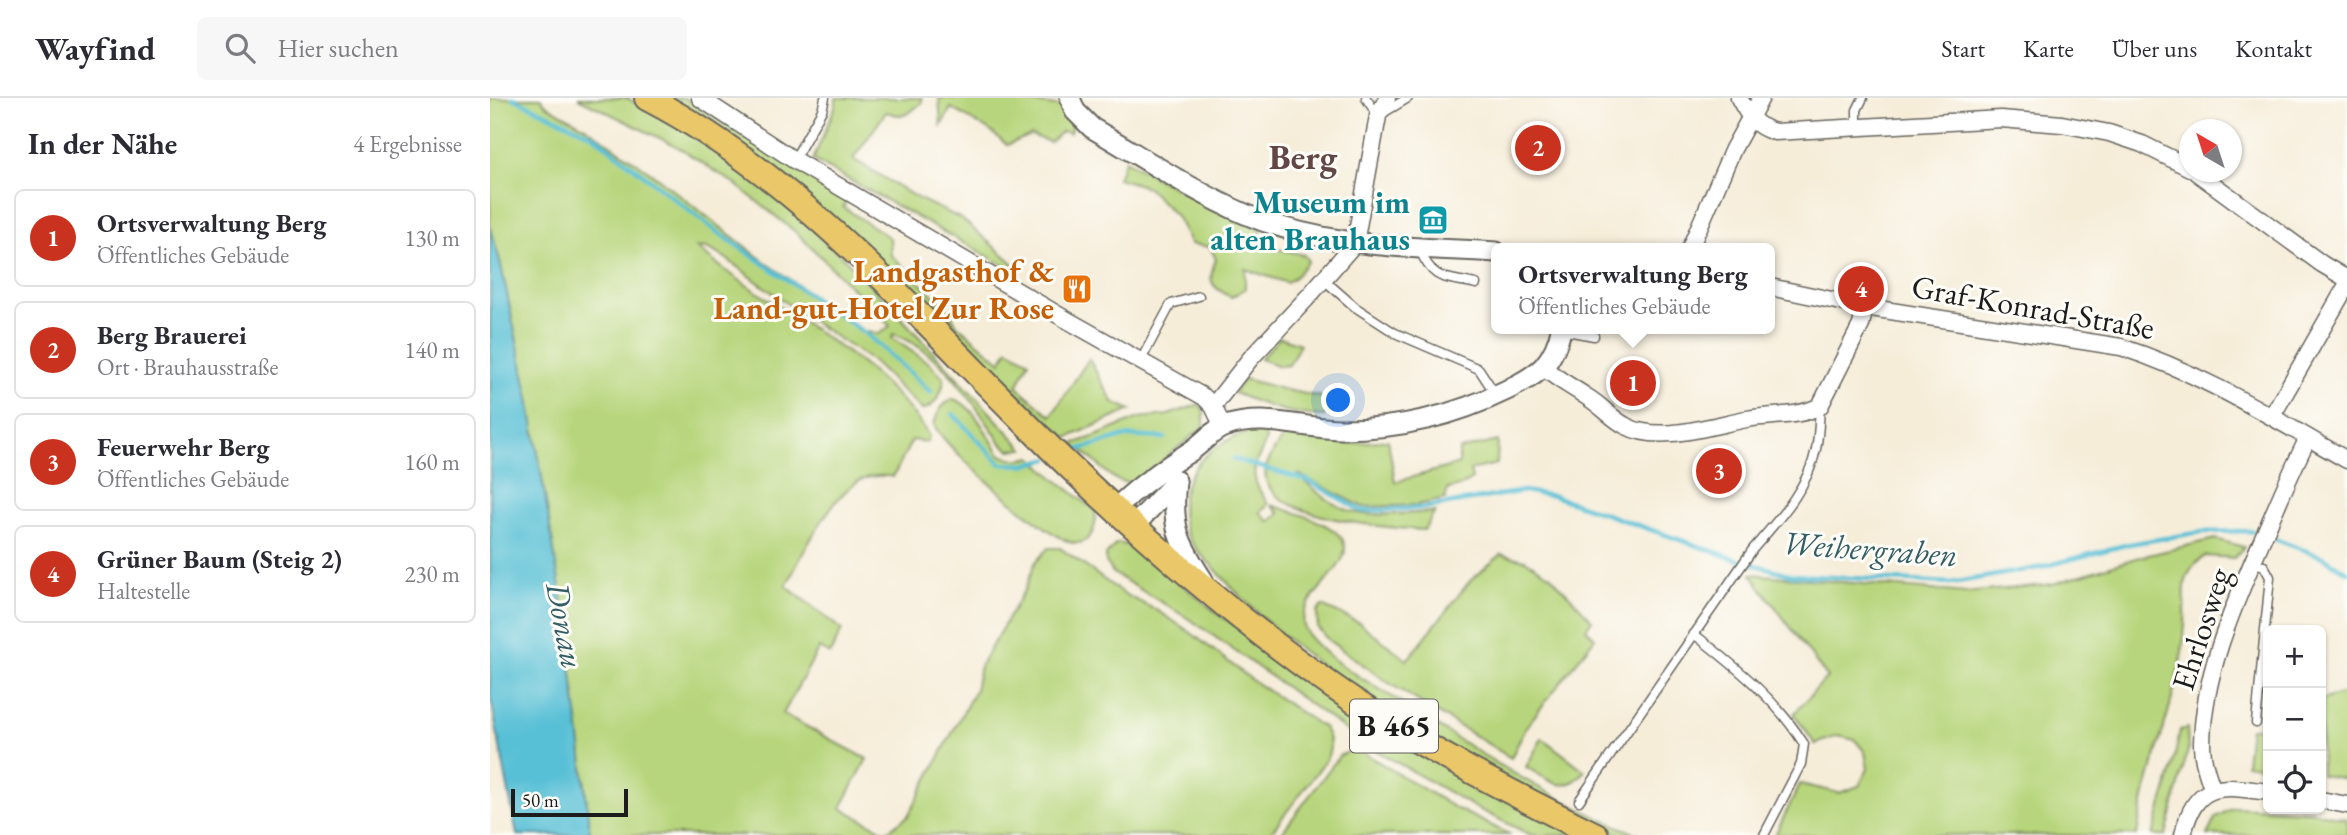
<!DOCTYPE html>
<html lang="de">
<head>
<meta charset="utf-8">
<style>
  body { margin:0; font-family:"EB Garamond",serif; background:#f7f7f7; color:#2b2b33 }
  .controls { position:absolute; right:21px; bottom:21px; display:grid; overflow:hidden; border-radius:10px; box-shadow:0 2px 5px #0004 }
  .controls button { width:63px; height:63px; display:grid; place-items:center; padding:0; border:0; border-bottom:2px solid #e1e1e2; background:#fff; color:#2b2b33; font:35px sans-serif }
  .compass { position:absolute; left:1689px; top:21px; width:63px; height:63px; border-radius:50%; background:#fff; box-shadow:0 2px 5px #0004; rotate:321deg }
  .scale { position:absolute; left:21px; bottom:18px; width:117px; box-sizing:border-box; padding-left:7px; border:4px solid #1c1c1c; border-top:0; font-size:19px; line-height:24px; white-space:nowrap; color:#1c1c1c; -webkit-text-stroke:5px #fdfcf7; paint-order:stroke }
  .you { position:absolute; left:849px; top:303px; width:24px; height:24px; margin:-18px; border:5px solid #fff; border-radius:50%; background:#1a73e8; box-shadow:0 0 0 10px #1a73e833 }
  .badge { display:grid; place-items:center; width:46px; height:46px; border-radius:50%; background:#c8321e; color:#fff; font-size:23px; font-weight:700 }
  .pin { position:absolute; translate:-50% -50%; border:4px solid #fff; box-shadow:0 2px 7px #0006 }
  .popup { position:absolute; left:1001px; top:145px; width:284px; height:91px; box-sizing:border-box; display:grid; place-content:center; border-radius:10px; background:#fff; filter:drop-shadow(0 2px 5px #0005); font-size:23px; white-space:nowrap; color:#7c7c81 }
  .popup b { font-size:26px; color:#2b2b33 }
  .popup::after { content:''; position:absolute; left:50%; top:100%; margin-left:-14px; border:14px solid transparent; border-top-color:#fff }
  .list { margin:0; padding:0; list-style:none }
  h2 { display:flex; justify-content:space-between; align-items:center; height:91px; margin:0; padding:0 28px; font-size:30px }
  h2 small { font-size:23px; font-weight:400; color:#7c7c81 }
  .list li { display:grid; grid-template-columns:46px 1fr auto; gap:21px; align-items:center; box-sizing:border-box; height:98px; margin:0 14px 14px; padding:0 14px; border:2px solid #e1e1e2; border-radius:10px }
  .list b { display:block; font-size:26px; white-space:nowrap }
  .list p { margin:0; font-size:23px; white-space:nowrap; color:#7c7c81 }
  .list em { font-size:23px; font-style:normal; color:#7c7c81 }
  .icon { flex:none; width:38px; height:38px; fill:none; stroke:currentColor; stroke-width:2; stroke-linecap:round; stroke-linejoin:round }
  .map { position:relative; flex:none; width:1857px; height:737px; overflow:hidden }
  header { display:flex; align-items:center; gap:42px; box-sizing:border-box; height:98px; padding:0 35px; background:#fff; border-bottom:2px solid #e1e1e2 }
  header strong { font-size:33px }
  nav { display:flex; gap:38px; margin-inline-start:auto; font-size:24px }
  .search { width:490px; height:63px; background:#f7f7f7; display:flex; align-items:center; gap:18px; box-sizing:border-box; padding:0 24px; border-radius:10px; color:#7c7c81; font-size:26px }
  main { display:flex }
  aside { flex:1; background:#fff }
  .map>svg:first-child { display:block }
</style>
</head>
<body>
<header>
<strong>Wayfind</strong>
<div class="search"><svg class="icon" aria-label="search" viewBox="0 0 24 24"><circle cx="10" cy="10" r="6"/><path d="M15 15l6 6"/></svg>Hier suchen</div>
<nav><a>Start</a><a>Karte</a><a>Über uns</a><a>Kontakt</a></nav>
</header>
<main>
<aside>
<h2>In der Nähe<small>4 Ergebnisse</small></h2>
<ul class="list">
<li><span class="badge">1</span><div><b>Ortsverwaltung Berg</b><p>Öffentliches Gebäude</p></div><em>130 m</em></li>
<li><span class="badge">2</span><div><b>Berg Brauerei</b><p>Ort · Brauhausstraße</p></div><em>140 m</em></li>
<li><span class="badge">3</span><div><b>Feuerwehr Berg</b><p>Öffentliches Gebäude</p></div><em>160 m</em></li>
<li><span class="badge">4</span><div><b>Grüner Baum (Steig 2)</b><p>Haltestelle</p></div><em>230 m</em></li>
</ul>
</aside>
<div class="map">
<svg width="1857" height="737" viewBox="0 0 1857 737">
  <rect width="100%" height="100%" fill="#fdfcf7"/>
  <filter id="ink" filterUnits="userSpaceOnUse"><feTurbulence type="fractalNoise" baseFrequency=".0143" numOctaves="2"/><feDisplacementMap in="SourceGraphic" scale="14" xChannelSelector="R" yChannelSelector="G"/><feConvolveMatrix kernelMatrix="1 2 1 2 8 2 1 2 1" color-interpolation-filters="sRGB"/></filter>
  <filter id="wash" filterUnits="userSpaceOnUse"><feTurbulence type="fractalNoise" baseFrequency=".00686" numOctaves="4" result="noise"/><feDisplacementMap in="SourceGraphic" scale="28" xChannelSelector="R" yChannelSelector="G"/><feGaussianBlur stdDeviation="1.57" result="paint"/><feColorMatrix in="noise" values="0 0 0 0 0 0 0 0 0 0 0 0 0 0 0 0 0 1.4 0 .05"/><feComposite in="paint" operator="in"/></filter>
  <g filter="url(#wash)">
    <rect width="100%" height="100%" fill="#f6edd9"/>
    <g fill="#b7d57c" stroke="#6a784c" stroke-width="2">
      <path d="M 0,0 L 51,0 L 56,7 L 94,28 L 160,74 L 266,157 L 371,233 L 389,236 L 400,228 L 308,136 L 245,86 L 186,48 L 88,0 L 137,0 L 183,24 L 264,80 L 321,128 L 373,179 L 534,351 L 520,352 L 511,345 C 483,304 451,252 403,236 L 402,240 L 439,265 L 454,280 C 453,293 446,309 432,312 L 382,263 L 310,215 L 234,159 L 217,150 L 206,149 C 282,214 384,252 439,338 L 437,344 L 422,342 L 403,379 C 394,377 386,377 376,380 C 342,391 312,458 296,488 L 352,532 L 340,556 L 329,550 L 293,616 L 377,661 L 351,710 L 396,734 L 418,718 L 485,592 L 490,568 L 535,491 L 545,465 L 558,450 L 570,450 L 634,496 L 668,513 L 700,534 L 762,582 L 834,630 C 841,643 842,650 836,662 L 779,737 L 100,737 L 90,639 L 75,521 L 39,300 L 10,163 L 0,129 Z"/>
      <path d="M 180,0 L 194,0 L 357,103 L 353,109 L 400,140 L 401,157 L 460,213 L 466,226 L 511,264 L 518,251 L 539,263 L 527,289 L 561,318 L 599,261 L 623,304 L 641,312 L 577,340 L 527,296 L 363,138 Z"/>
      <path d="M 346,0 L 432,0 L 432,4 C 417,18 415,20 396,14 L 363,61 L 429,101 L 472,121 L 522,164 L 528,175 L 323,62 L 346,7 Z"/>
      <path d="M 449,0 L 497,0 L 501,2 L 514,0 L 572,9 L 582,26 L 580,35 L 572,33 L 560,44 L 541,37 L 517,47 L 499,32 L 461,10 L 451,28 Z"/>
      <path d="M 635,62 L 684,89 L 772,131 L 769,138 L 775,148 L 814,157 L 818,163 L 806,178 L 797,185 L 755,171 L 755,191 L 741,199 C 720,188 717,184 726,161 L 720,149 L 701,146 L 686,118 L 657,89 L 628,80 Z"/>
      <path d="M 790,239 L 810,246 L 799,267 L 790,268 L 770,261 Z"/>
      <path d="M 754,281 L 796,292 L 842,301 L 835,318 C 803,318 773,307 744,295 Z"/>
      <path d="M 463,301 C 484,306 498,339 510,356 C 521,363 530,362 542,359 L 564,380 L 605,412 C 608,431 598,453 575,442 C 549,430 457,352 444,327 C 447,315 451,307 463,301 Z"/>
      <path d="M 710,306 L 714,316 L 714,328 L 649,382 C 628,390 619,376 605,364 C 598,357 590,352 582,346 L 606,338 L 649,320 L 678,317 Z"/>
      <path d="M 758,334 L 771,335 L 776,339 C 775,348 772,352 768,360 C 759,378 768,391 778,406 L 770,414 L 779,424 L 789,415 L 781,407 C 802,414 833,421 849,437 C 879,469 785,503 822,542 C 844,566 877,583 904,600 C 982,651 1062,703 1149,737 L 1132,737 L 1113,729 C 980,661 824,586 726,472 C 716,461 705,452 698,439 C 690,423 691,403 696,387 C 706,359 731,343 758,334 Z"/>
      <path d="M 795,338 L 857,346 L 898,342 L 905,384 L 969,366 L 969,352 L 1008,343 L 1007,366 L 980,372 L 982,381 L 970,388 L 958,391 L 955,401 L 927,407 L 873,409 L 808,376 C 823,392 846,411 868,415 C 890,419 922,415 945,414 L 934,432 C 900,430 747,420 780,360 C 784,352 788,344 795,338 Z"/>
      <path d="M 1725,441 L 1754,449 L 1744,460 L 1715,458 C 1686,480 1697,494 1695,526 C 1691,598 1657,665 1647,737 L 1285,737 L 1310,686 L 1349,695 L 1369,688 L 1378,671 L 1375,654 L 1365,642 L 1348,638 L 1325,646 L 1304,616 L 1337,579 L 1261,476 L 1476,495 L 1563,486 L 1646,460 Z"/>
      <path d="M 627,445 L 644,448 L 733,520 L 1085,737 L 1041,737 L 988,711 L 880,649 L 704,524 L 623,475 L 616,464 L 616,457 Z"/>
      <path d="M 1011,456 L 1035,462 L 1061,478 L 1102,522 L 1096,531 L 1105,540 L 1036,629 L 1021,660 L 899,585 L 838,542 L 828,530 L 827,514 L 832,508 L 868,524 L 917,562 L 980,483 Z"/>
      <path d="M 1857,594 L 1857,681 L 1831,677 L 1831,602 Z"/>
      <path d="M 1778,620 L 1778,669 L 1756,666 L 1760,630 L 1771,630 L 1773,622 Z"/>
      <path d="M 1697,630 L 1698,652 L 1676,737 L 1663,737 L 1682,672 L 1690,632 Z"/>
      <path d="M 1052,640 L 1095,673 C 1074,699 1060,682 1036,669 Z"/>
      <path d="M 867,651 L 967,711 L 1021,737 L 790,737 L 850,657 Z"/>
      <path d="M 1745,709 L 1820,713 L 1857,721 L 1857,737 L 1717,737 L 1726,719 Z"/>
    </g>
    <path fill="#59c0d6" stroke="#3a6e79" stroke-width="2" d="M 0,129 L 10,163 L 39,300 L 75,521 L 90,639 L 100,737 L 27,737 L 0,597 Z"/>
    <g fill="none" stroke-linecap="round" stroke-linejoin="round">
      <g stroke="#59c0d6" stroke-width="4.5">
        <path d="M 23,0 L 104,38 L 223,131 L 378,237 L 441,294"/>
        <path d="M 463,316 L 511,366 L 535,367 L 558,361"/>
        <path d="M 577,355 L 636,338 L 675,340"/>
        <path d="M 743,361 L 819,383 L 872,413 L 933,410 L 1034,393 L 1064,398 L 1248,462 L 1302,477 L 1461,485 L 1548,470 L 1639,446 L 1712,434 L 1762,433 L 1770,436"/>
        <path d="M 1779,439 L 1833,459 L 1857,474"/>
      </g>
    </g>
  </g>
  <g filter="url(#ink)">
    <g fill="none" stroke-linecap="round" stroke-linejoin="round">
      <g stroke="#68655e" stroke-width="11">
        <g id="service">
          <path d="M 876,0 L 888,18 L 918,0"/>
          <path d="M 1367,29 L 1367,12 L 1373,0"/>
          <path d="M 304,62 L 332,12 L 335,0"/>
          <path d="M 930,152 C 943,184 956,179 986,186"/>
          <path d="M 833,181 L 865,209 L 905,235 L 989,271 L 1006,297"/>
          <path d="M 1071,232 L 1104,238"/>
          <path d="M 651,262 L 681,206 L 709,198"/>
          <path d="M 1762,464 L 1774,468 L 1780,479 L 1766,625"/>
          <path d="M 1204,536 C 1246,569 1285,600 1314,646 L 1311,666 L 1274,737"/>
          <path d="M 1089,703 L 1263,451 C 1288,422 1318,391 1326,351 C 1329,337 1329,322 1330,308"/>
        </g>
      </g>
      <g stroke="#68655e" stroke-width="19">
        <g id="minor">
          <path d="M 210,0 L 304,62 L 570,218 L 714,299 L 723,308 L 733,329"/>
          <path d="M 1249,0 C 1258,17 1265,29 1285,34 L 1511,21 L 1572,26 L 1619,35 L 1652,46 L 1700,70"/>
          <path d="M 1706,74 L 1832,166 L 1857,181"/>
          <path d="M 1200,150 L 1243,51 L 1271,0"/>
          <path d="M 1280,189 L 1375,209 L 1631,249 C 1712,275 1783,320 1857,362"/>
          <path d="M 1053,269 C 1068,282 1081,288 1097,299 C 1111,307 1122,321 1136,328 C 1169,346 1222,327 1257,321 C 1283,316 1307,320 1330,308 L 1371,227 L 1375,209"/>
          <path d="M 723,308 L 760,261 L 818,199 L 865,145 L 888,18 L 897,0"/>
          <path d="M 1782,318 L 1857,187"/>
          <path d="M 1723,692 C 1717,677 1712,662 1712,646 C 1713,575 1745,505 1772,442 C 1787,408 1801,373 1818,340"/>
          <path d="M 1831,702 L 1857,707"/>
          <path d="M 1693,737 C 1705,683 1731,687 1778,694"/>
        </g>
      </g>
      <g stroke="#68655e" stroke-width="23">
        <g id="tertiary">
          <path d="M 580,0 L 585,13 L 602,30 C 652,59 702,93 755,116 C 834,150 922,149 1006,154"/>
          <path d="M 686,383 C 681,429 688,443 713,482"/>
          <path d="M 625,411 C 648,388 674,370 701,353 C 713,345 722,332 736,328 C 774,315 813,331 852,331 C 910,331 966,317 1017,292 C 1029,286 1043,279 1053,269 C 1062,259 1069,244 1071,231"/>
          <path d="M 644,428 L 686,383"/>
        </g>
      </g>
      <g stroke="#68655e" stroke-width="28">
        <path id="primary" d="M 157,0 C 322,85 448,243 581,370 C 677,462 790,558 903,628 C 969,668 1037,703 1106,737"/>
      </g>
      <use href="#service" stroke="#fff" stroke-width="8"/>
      <use href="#minor" stroke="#fff" stroke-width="16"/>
      <use href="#tertiary" stroke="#fff" stroke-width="19"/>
      <use href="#primary" stroke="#eac769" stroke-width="24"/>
    </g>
  </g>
  <defs>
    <g id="museum-square" transform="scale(1.575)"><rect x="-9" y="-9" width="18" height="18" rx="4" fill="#0f9aa8" stroke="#fdfcf7"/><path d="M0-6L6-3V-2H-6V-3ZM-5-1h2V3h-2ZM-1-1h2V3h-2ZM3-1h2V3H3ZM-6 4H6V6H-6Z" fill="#fff"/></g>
    <g id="restaurant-square" transform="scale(1.575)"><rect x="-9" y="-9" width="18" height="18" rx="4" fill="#e8710a" stroke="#fdfcf7"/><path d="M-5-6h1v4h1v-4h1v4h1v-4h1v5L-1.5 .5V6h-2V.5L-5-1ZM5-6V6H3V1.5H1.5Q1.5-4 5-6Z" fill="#fff"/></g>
  </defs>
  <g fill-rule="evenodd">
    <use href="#museum-square" x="943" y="122"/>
    <use href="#restaurant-square" x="587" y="191"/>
  </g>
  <g text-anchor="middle" stroke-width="6" stroke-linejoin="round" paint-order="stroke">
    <rect fill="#fdfcf7" stroke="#605f5e" stroke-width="2" x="860" y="601.5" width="88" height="53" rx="5"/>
    <g font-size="30" font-weight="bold" fill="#1c1c1c">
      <text x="904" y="638">B 465</text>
    </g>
    <g font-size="32" font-weight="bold" fill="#0d838f" stroke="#fdfcf7" text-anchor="end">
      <text x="920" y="115">Museum im<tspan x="920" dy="37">alten Brauhaus</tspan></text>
    </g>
    <g font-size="32" font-weight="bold" fill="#c56008" stroke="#fdfcf7" text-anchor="end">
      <text x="564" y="184">Landgasthof &amp;<tspan x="564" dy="37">Land-gut-Hotel Zur Rose</tspan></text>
    </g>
    <g font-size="32" fill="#1c1c1c" stroke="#fdfcf7">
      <text transform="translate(1543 209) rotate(10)" y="11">Graf-Konrad-Straße</text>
      <text transform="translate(1711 531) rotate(-72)" y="11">Ehrlosweg</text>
    </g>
    <g font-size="33" font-style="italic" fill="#345e66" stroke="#fdfcf7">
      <text transform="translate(1380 450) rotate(4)" y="12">Weihergraben</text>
      <text transform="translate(76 527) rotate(79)" y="12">Donau</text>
    </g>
    <g font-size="35" font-weight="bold" fill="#634745" stroke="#fdfcf7">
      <text x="813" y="71">Berg</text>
    </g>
  </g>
</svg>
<div class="controls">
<button>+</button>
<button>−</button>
<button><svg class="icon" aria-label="locate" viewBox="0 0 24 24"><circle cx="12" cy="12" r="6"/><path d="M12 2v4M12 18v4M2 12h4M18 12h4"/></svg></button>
</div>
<svg class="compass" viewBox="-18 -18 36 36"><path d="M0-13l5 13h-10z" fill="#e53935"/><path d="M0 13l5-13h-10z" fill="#7c7c81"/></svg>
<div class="scale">50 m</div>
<div class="you"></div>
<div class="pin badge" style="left:1143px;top:285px">1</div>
<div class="popup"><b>Ortsverwaltung Berg</b>Öffentliches Gebäude</div>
<div class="pin badge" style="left:1048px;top:50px">2</div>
<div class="pin badge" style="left:1229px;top:373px">3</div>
<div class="pin badge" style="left:1371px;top:191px">4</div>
</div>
</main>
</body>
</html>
